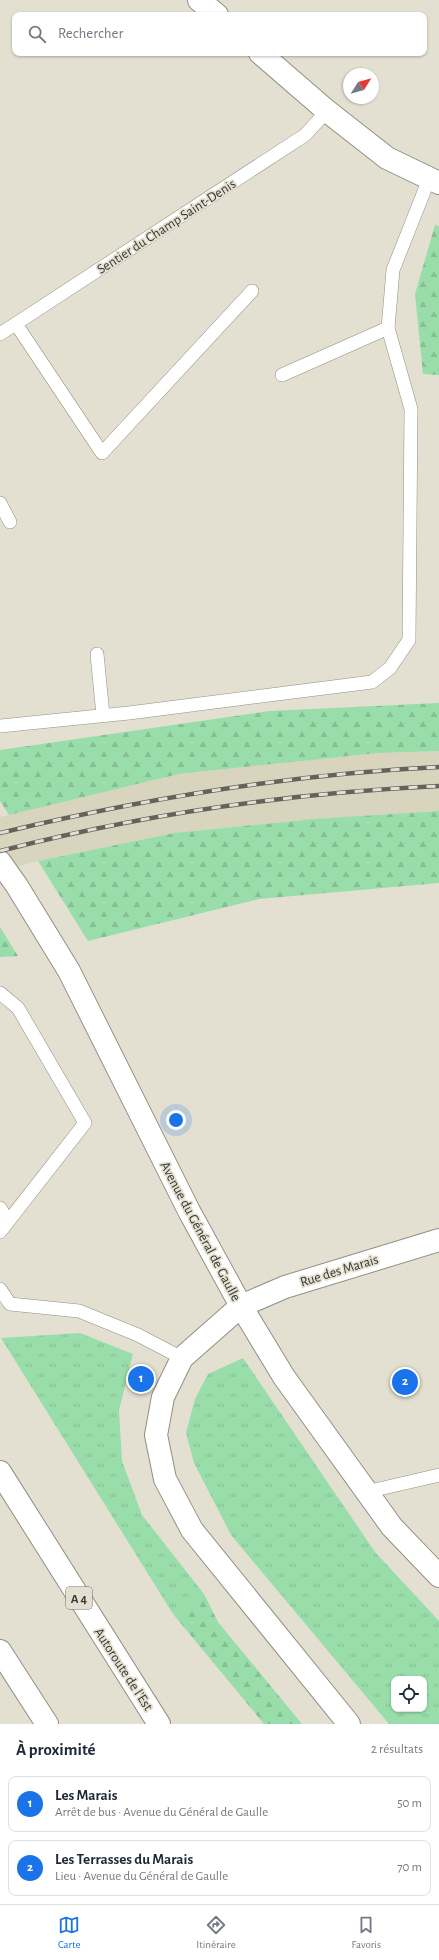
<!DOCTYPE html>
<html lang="fr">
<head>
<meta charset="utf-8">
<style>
  body { margin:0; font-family:"Alegreya Sans",sans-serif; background:#f2f2f3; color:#1f2937 }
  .controls { position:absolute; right:12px; bottom:12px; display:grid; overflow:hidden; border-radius:8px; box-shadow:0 1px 3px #0004 }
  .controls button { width:36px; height:36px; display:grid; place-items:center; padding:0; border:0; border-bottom:1px solid #e0e1e3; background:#fff; color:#1f2937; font:20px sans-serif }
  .compass { position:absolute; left:343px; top:68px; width:36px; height:36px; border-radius:50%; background:#fff; box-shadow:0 1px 3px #0004; rotate:53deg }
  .you { position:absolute; left:176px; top:1120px; width:14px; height:14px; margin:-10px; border:3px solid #fff; border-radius:50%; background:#1a73e8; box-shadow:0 0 0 6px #1a73e833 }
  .badge { display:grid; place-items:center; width:26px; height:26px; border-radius:50%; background:#1a73e8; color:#fff; font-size:13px; font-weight:700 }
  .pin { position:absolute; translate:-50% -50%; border:2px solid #fff; box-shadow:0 1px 4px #0006 }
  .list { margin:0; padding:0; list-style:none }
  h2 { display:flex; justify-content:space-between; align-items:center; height:52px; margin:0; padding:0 16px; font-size:17px }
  h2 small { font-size:13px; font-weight:400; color:#747a83 }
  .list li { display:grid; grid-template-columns:26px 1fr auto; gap:12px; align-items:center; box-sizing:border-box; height:56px; margin:0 8px 8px; padding:0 8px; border:1px solid #e0e1e3; border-radius:8px }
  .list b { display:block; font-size:15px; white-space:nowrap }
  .list p { margin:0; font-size:13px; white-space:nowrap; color:#747a83 }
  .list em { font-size:13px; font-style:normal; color:#747a83 }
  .icon { flex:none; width:22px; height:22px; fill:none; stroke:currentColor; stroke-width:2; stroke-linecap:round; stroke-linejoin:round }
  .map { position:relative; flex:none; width:439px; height:1724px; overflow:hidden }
  .search { position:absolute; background:#fff; box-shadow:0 1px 3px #0004; left:12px; right:12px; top:12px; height:44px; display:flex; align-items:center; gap:10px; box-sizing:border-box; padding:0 14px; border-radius:8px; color:#747a83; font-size:15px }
  .sheet { height:180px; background:#fff }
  nav { display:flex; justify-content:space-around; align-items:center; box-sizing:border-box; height:56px; border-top:1px solid #e0e1e3; background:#fff; font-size:11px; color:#747a83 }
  nav a { display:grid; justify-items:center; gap:2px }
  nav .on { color:#1a73e8 }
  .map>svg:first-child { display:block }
</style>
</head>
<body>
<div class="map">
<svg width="439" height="1724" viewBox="0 0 439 1724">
  <defs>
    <pattern id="grass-tufts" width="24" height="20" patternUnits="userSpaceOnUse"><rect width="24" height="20" fill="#99deaa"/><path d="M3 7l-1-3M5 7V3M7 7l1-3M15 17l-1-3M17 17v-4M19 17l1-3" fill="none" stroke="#85bf93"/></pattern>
    <pattern id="forest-firs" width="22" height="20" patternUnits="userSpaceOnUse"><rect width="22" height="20" fill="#99deaa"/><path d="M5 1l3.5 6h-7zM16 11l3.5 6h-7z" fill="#85bf93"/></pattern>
  </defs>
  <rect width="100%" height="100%" fill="#e3e0d2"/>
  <path fill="#d8d4be" d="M 439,751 L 439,811 L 313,819 L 174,833 L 38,861 L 0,871 L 0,817 L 9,815 L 179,774 L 378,753 Z"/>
  <g fill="url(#grass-tufts)" fill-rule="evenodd">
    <path d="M 80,1333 L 133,1354 L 119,1410 L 122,1461 L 142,1515 L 204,1594 L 173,1614 L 1,1338 Z"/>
    <path d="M 243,1358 L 375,1552 L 439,1621 L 439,1724 L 389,1724 L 231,1535 L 194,1463 L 186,1433 L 195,1399 L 208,1374 ZM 394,1679 L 424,1679 L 424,1709 L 394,1709 Z"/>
  </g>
  <g fill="url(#forest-firs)">
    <path d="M 435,225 L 439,226 L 439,375 L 423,374 L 415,294 Z"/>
    <path d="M 439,703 L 439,751 L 378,753 L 179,774 L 9,815 L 0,801 L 0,750 L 269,711 Z"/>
    <path d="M 439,811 L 439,883 L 259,899 L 88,941 L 38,861 L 174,833 L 313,819 Z"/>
    <path d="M 0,927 L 18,956 L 0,957 Z"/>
    <path d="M 204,1594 L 218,1622 L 302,1724 L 264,1724 L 173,1614 Z"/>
  </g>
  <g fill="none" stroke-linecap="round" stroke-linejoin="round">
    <g stroke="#929083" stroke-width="14">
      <g id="service">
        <path d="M 16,324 L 102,453 L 252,291"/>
        <path d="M 0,334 L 305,135 L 327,111"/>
        <path d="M 282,375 L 388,328"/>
        <path d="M 0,503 L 10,522"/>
        <path d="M 97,654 L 103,715"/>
        <path d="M 0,726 L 129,713 L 372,682 L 390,668 L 409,640 L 411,409 L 388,328 L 393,270 L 429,179"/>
        <path d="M 0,993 L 18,1008 L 85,1123 L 0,1232"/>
        <path d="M 0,1208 L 8,1221"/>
        <path d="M 0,1289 L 10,1304 L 79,1311 L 138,1335 L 182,1358"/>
        <path d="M 366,1492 L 439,1475"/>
      </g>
    </g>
    <g stroke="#929083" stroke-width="24">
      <path id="minor" d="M 241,1306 L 285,1287 L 439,1240"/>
    </g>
    <g stroke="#929083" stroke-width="24">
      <g id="secondary">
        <path d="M 199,0 L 217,15"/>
        <path d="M 260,53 L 327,111 L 387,158 L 439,183"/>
        <path d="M 0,862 L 17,886 L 69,971 L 189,1211 L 241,1306 L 284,1377 L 392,1527 L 439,1576"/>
        <path d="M 241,1306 L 182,1358 L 163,1397 L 156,1435 L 165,1479 L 192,1530 L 349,1724"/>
      </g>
    </g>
    <g stroke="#929083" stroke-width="24">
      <g id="motorway">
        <path d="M 0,1472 L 159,1724"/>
        <path d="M 0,1651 L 47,1724"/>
      </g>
    </g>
    <use href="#service" stroke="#fff" stroke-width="13"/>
    <use href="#minor" stroke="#fff" stroke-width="22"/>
    <use href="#secondary" stroke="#fff" stroke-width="22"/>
    <use href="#motorway" stroke="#fff" stroke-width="22"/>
    <g stroke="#64625b" stroke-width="4.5">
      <g id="rail">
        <path d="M 0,833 C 143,799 292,774 439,767"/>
        <path d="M 0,851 C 143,814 291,793 439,786"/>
      </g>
    </g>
    <use href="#rail" stroke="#e3e0d2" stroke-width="3" stroke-dasharray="9" stroke-linecap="butt"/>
  </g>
  <g text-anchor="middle" stroke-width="3.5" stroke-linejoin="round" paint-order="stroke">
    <rect fill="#e3e0d2" stroke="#6d6b63" stroke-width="1" x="66" y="1587" width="26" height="22" rx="3"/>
    <g font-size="13" font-weight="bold" fill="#3b3934">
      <text x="79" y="1603">A 4</text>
    </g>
    <g font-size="14" fill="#3b3934" stroke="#e3e0d2">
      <text transform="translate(166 226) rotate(-33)" y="5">Sentier du Champ Saint-Denis</text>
      <text transform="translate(201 1231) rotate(62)" y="5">Avenue du Général de Gaulle</text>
      <text transform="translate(339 1270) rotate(-17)" y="5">Rue des Marais</text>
      <text transform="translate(124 1669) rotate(57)" y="5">Autoroute de l’Est</text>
    </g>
  </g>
</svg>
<div class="controls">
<button><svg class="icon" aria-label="locate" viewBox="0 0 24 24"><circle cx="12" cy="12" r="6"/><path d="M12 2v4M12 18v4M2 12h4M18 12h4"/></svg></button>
</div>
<svg class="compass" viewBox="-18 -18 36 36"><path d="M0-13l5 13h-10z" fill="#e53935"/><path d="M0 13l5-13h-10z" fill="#747a83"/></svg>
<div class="you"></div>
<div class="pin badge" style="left:141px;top:1379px">1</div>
<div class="pin badge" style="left:405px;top:1382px">2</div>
<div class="search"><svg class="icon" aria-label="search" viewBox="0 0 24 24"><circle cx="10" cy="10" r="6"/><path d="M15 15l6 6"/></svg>Rechercher</div>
</div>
<section class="sheet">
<h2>À proximité<small>2 résultats</small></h2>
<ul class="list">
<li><span class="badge">1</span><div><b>Les Marais</b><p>Arrêt de bus · Avenue du Général de Gaulle</p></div><em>50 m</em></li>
<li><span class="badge">2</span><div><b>Les Terrasses du Marais</b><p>Lieu · Avenue du Général de Gaulle</p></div><em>70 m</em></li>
</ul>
</section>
<nav>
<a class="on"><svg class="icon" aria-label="map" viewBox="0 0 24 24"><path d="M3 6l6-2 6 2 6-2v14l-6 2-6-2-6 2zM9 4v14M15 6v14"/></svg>Carte</a>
<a><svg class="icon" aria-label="directions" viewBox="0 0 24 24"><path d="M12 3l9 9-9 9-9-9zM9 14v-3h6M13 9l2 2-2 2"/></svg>Itinéraire</a>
<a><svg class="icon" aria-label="saved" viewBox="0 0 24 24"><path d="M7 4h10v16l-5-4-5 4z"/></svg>Favoris</a>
</nav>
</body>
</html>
